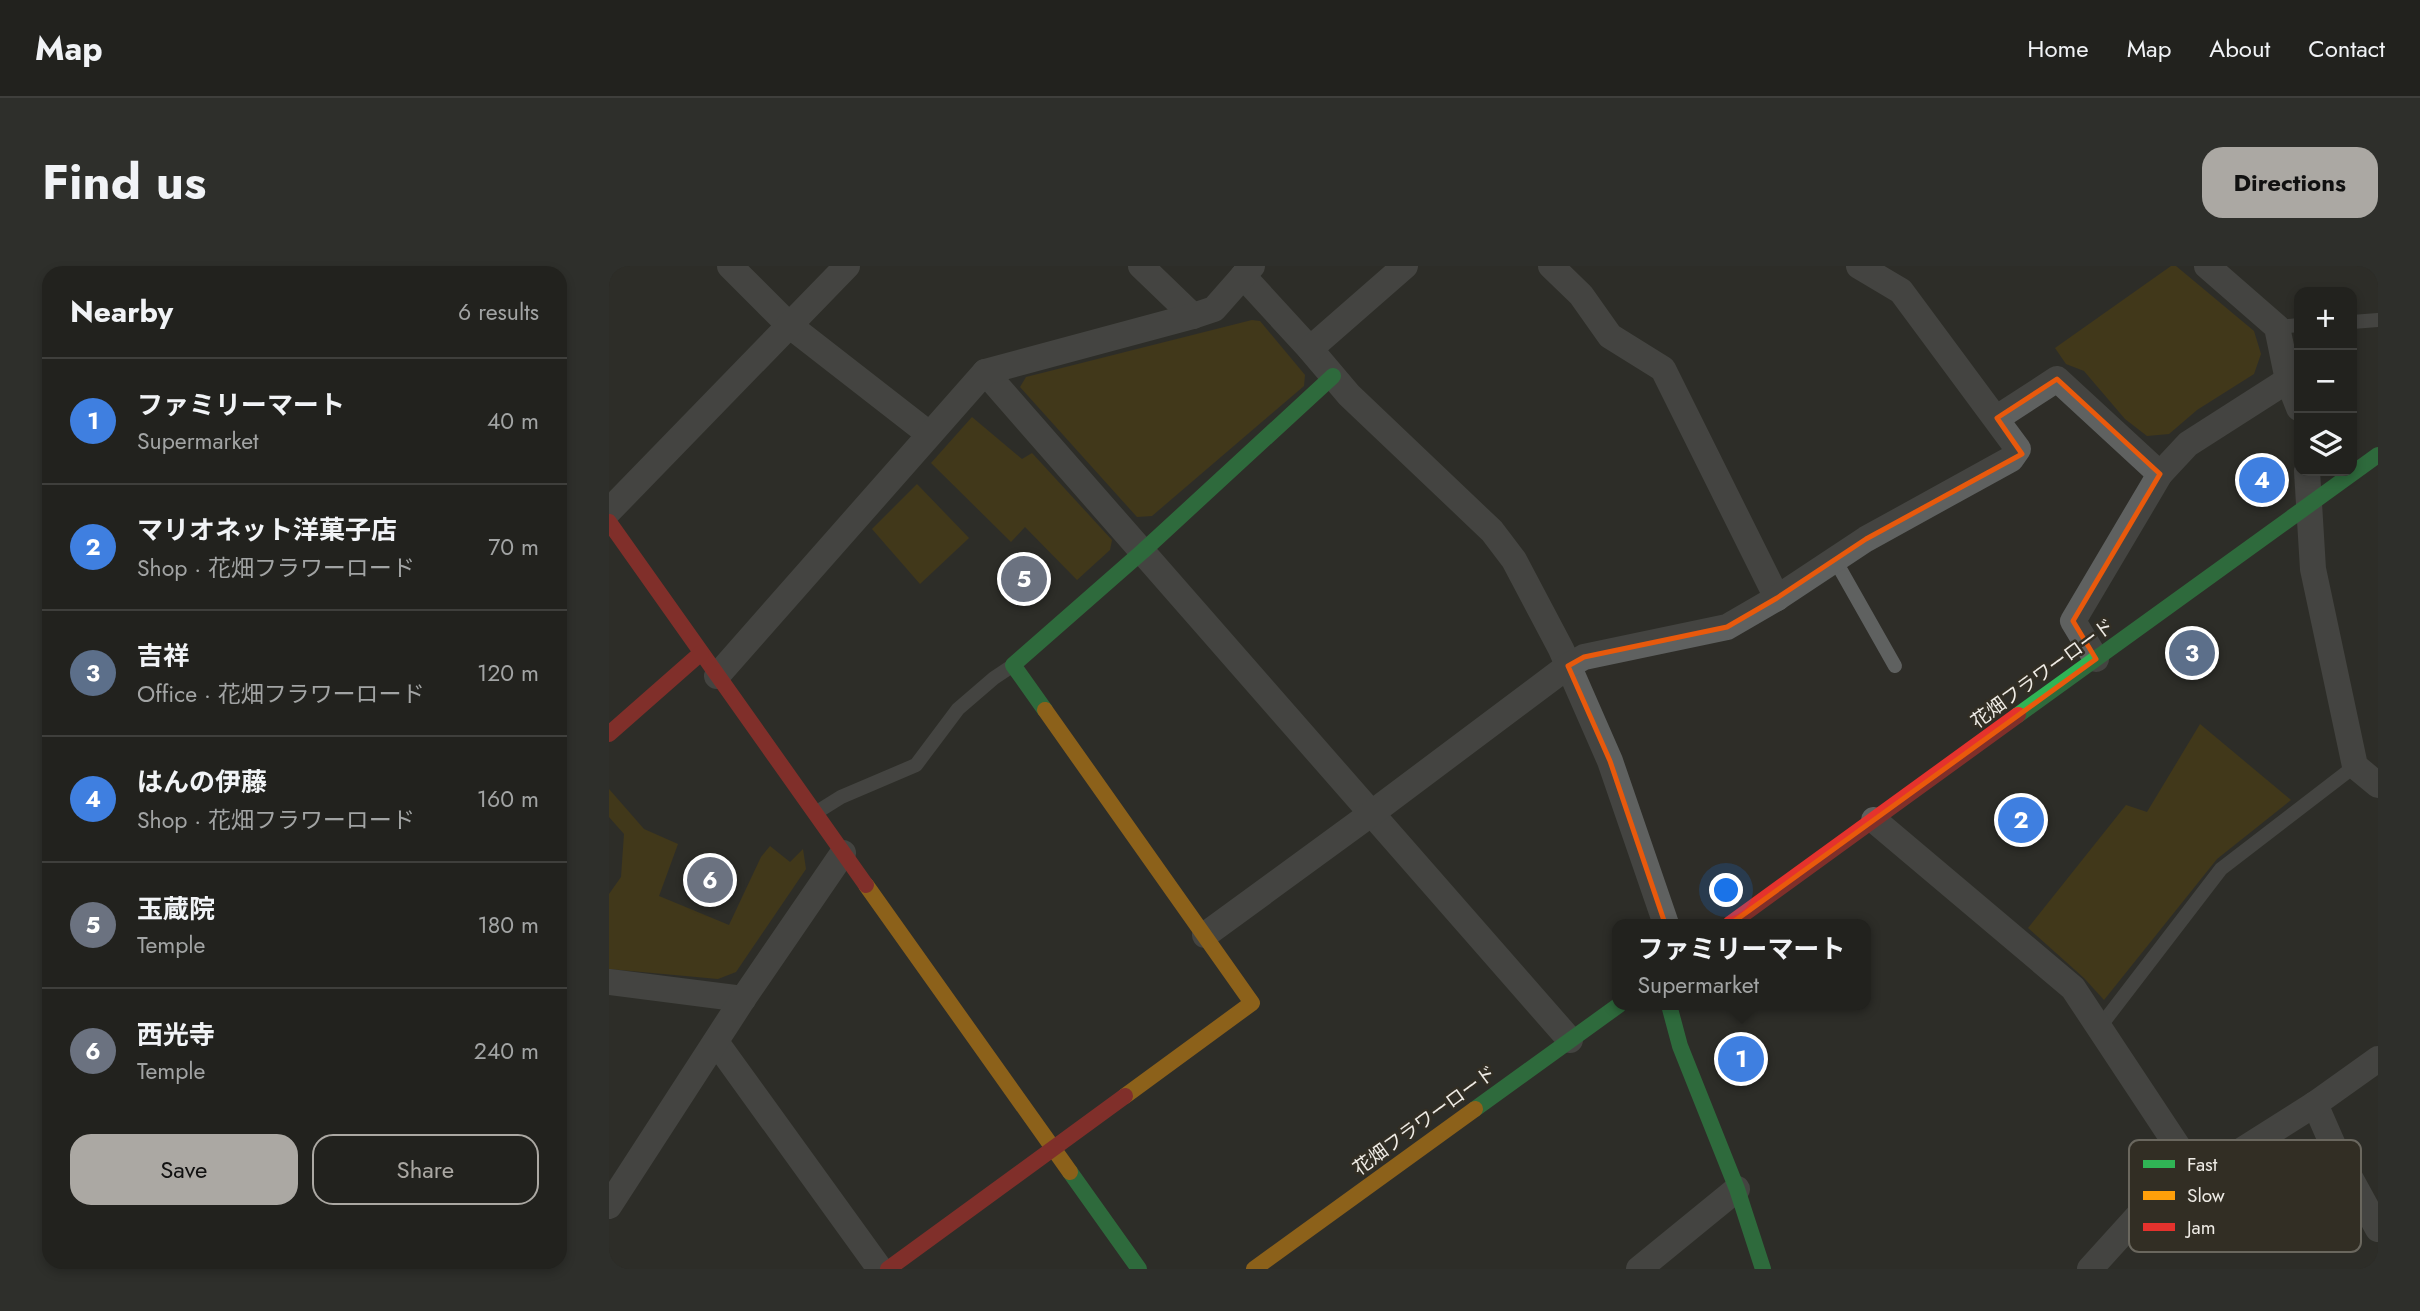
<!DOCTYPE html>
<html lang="en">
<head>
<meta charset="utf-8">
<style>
  body { margin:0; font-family:Jost,"Noto Sans JP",sans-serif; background:#2e2f2b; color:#f1f3f6 }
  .controls { position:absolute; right:21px; top:21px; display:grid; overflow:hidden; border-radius:14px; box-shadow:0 4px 10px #0003 }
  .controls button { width:63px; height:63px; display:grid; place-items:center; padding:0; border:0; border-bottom:2px solid #3f3f3c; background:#22221e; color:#f1f3f6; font:35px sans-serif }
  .you { position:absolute; left:1118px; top:625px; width:24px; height:24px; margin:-18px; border:5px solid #fff; border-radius:50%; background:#1a73e8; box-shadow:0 0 0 10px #1a73e833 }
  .badge { display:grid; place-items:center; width:46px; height:46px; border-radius:50%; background:#aba8a3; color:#fff; font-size:23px; font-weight:700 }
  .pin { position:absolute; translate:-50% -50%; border:4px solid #fff; box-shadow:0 2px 7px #0006 }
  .popup { position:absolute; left:1003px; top:653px; width:259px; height:91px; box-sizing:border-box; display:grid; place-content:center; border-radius:14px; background:#22221e; filter:drop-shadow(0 2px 5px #0005); font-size:23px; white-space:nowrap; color:#a2a4a4 }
  .popup b { font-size:26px; color:#f1f3f6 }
  .popup::after { content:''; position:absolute; left:50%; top:100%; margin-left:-14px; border:14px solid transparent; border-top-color:#22221e }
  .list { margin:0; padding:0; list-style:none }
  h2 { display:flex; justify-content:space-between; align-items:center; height:91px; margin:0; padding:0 28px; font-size:30px }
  h2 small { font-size:23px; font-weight:400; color:#a2a4a4 }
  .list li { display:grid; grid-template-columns:46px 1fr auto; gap:21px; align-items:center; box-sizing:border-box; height:126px; padding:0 28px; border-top:2px solid #3f3f3c }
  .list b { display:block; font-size:26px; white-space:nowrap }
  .list p { margin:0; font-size:23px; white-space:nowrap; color:#a2a4a4 }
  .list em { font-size:23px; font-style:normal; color:#a2a4a4 }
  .actions { display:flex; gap:14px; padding:21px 28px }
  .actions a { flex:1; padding:16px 0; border:2px solid #aba8a3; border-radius:21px; text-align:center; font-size:24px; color:#aba8a3 }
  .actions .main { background:#aba8a3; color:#111 }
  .icon { flex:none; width:38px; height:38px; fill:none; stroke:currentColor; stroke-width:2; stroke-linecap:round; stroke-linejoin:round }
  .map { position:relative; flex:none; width:1769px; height:1003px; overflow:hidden; border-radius:21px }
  header { display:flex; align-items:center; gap:42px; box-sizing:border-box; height:98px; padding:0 35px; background:#22221e; border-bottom:2px solid #3f3f3c }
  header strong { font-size:33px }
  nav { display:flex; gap:38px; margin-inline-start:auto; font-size:24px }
  .intro { display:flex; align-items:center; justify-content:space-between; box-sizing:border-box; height:168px; padding:0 42px }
  h1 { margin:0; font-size:49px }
  .button { padding:18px 32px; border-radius:21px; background:#aba8a3; color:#111; font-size:24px; font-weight:700 }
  main { display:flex; gap:42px; padding:0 42px }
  aside { flex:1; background:#22221e; border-radius:21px; box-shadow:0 4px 10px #0003 }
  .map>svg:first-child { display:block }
</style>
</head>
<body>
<header>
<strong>Map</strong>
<nav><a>Home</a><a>Map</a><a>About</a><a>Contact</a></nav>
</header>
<div class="intro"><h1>Find us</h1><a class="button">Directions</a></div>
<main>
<aside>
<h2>Nearby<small>6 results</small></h2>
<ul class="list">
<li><span class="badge" style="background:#3f7fe0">1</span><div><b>ファミリーマート</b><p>Supermarket</p></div><em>40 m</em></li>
<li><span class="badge" style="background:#3f7fe0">2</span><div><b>マリオネット洋菓子店</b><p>Shop · 花畑フラワーロード</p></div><em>70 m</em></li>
<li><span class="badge" style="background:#5c6f8a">3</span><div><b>吉祥</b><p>Office · 花畑フラワーロード</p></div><em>120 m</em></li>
<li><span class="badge" style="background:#3f7fe0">4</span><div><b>はんの伊藤</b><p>Shop · 花畑フラワーロード</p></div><em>160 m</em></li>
<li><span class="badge" style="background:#6b7280">5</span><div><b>玉蔵院</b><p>Temple</p></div><em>180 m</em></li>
<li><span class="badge" style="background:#6b7280">6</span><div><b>西光寺</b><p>Temple</p></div><em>240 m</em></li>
</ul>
<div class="actions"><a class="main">Save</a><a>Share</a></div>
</aside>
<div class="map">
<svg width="1769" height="1003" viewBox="0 0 1769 1003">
  <rect width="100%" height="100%" fill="#2e2d28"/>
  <g fill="#59450a">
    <path d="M 1562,0 L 1567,0 L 1645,65 L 1652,88 L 1645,108 L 1588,144 L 1560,168 L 1538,170 L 1516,153 L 1475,105 L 1457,98 L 1446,82 Z"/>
    <path d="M 643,54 L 651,55 L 696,109 L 695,120 L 543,250 L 528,251 L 411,121 L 417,111 Z"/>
    <path d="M 363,151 L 413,193 L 423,187 L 503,274 L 501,284 L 468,314 L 416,261 L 402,276 L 322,197 Z"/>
    <path d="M 308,218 L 360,272 L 311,318 L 263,263 Z"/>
    <path d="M 1591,458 L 1682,534 L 1608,593 L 1495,734 L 1475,712 L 1419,662 L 1517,539 L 1538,546 Z"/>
    <path d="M 0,523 L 35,563 L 69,578 L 50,630 L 120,659 L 152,591 L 161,580 L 181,596 L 194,583 L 197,603 L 127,706 L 109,713 L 0,703 L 0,628 L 12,611 L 15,568 L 0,551 Z"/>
  </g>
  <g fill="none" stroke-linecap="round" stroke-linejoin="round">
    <g stroke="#5f6160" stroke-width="14">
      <path d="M 1743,56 L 1769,54"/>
      <path d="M 1668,61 L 1690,59"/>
      <path d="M 1226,294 L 1286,400"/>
      <path d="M 208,546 L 232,531 L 307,499 L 349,443 L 385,412 L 403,400"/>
      <path d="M 1490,762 L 1612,603 L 1746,500"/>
    </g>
    <g stroke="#5f6160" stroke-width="26">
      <path d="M 121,0 L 180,59 L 320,168"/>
      <path d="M 532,0 L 584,50"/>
      <path d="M 942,0 L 972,29 L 1001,70 L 1054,103 L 1168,332"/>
      <path d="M 1598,0 L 1668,61 L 1679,114 L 1690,142"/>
      <path d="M 634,10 L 701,83 L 740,129 L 883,265 L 905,294 L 952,383 L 1001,495 L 1057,658"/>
      <path d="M 701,83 L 796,0"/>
      <path d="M 376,106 L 961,774"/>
      <path d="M 1388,152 L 1448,113 L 1551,208"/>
      <path d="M 1698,205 L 1704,303 L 1746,500 L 1769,519"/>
      <path d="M 0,245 L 238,0"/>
      <path d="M 1487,393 L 1464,355 L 1551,208 L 1579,178 L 1679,114"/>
      <path d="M 108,410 L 376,106 L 584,50 L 605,43 L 643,0"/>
      <path d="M 1265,554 L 1464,722 L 1589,911"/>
      <path d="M 596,669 L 763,547 L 959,400 L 975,391 L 1118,361 L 1168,332 L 1257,273 L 1402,193 L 1409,183 L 1292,25 L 1250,0"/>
      <path d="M 0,716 L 134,733"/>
      <path d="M 107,776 L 271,1003"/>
      <path d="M 1706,838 L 1727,886 L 1769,963"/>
      <path d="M 0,940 L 134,733 L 234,587"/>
      <path d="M 1030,1003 L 1128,923"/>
      <path d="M 1481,1003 L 1529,950 L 1706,838 L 1769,793"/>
    </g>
    <g stroke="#30b455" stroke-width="16">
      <path d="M 436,444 L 404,399 L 534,285 L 724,110"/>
      <path d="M 1409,449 L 1769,189"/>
      <path d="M 1060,739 L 1071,780 L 1128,923 L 1154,1003"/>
      <path d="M 866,843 L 1010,739"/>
      <path d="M 461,906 L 530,1003"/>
    </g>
    <g stroke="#ff9f0a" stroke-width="16">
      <path d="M 436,444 L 643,737 L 516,830"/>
      <path d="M 257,619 L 461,906"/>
      <path d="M 645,1003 L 866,843"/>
    </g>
    <g stroke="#e5322d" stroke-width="16">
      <path d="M 0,256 L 257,619"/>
      <path d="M 0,468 L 92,387"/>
      <path d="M 1121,658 L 1409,449"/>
      <path d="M 279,1003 L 516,830"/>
    </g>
  </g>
  <path d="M0 0H1769V1003H0ZM 1448,113 L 1551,208 L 1464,355 L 1487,393 L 1069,696 L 1001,495 L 959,400 L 975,391 L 1118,361 L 1168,332 L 1257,273 L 1413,188 L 1388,152 Z" fill="#2e2d28" fill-opacity=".55" fill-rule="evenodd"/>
  <path fill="none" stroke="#e8590c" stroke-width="5" stroke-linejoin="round" d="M 1448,113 L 1551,208 L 1464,355 L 1487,393 L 1069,696 L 1001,495 L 959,400 L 975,391 L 1118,361 L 1168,332 L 1257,273 L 1413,188 L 1388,152 Z"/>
  <g text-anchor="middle" stroke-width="5" stroke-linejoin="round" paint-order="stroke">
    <g font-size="19" fill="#eeebe5" stroke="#322e24">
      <text transform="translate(1433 407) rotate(-36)" y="7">花畑フラワーロード</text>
      <text transform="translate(815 854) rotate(-36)" y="7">花畑フラワーロード</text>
    </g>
  </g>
  <rect x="1520" y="874" width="232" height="112" rx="10" fill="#322e24" stroke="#6a675e" stroke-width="2"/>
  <rect x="1534" y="894" width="32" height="8" fill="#30b455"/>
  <rect x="1534" y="925" width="32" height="9" fill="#ff9f0a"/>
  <rect x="1534" y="957" width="32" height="8" fill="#e5322d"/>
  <g font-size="19" fill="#eeebe5">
    <text x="1578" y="905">Fast</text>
    <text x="1578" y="936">Slow</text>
    <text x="1578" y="968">Jam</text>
  </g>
</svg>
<div class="controls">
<button>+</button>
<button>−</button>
<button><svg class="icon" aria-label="layers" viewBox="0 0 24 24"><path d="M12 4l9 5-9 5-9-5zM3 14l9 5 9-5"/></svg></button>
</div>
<div class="you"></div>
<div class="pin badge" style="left:1132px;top:793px;background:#3f7fe0">1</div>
<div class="popup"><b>ファミリーマート</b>Supermarket</div>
<div class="pin badge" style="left:1412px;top:554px;background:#3f7fe0">2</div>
<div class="pin badge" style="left:1583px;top:387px;background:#5c6f8a">3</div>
<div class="pin badge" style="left:1653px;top:214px;background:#3f7fe0">4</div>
<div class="pin badge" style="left:415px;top:313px;background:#6b7280">5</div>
<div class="pin badge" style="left:101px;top:614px;background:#6b7280">6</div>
</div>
</main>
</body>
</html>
